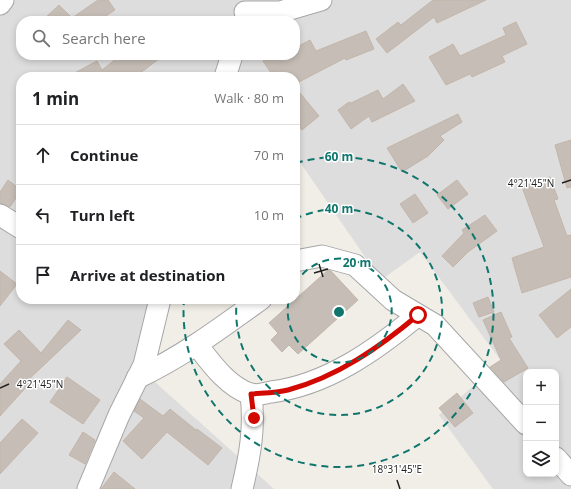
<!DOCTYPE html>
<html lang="en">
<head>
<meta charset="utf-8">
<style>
  body { margin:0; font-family:"Open Sans",sans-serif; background:#f6f6f6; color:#202124 }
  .controls { position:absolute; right:12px; bottom:12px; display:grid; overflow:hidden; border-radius:8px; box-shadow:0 2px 6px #0003 }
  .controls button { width:36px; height:36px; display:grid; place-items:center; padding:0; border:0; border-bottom:1px solid #e0e0e0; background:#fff; color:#202124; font:20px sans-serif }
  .stop { position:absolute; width:12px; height:12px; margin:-9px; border:3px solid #d10900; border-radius:50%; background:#fff }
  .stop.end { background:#d10900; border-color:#fff; box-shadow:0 1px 4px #0008 }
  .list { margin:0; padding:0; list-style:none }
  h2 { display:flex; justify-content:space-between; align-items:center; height:52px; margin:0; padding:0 16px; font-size:17px }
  h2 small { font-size:13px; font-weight:400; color:#757577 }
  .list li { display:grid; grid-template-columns:26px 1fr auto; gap:12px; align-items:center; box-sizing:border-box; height:60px; padding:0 16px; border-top:1px solid #e0e0e0 }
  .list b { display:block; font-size:15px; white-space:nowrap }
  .list em { font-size:13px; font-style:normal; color:#757577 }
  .icon { flex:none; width:22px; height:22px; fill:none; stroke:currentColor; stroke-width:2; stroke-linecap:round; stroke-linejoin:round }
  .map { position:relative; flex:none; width:571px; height:489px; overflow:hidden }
  .search { position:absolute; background:#fff; box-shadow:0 2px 6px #0003; left:16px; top:16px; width:284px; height:44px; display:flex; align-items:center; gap:10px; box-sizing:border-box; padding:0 14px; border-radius:16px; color:#757577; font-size:15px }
  .panel { position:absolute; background:#fff; box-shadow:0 2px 6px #0003; left:16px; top:72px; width:284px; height:232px; border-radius:16px }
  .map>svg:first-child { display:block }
</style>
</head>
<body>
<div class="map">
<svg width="571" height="489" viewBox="0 0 571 489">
  <rect width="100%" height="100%" fill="#f1eee7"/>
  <path fill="#dedddd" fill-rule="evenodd" d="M 0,0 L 571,0 L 571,489 L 493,489 L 439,415 L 502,362 L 420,252 L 381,280 L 295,155 L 295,77 L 21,77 L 21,299 L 163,299 L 136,365 L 274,489 L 0,489 ZM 21,21 L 295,21 L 295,55 L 21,55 ZM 526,372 L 556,372 L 556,474 L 526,474 Z"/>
  <g fill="#c6beb6" stroke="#c3b5a9">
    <path d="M 98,0 L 108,0 L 115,10 L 98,21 L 42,21 L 59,5 L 72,18 Z"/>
    <path d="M 433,0 L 486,0 L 437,23 L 434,17 L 387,53 L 376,39 L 398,22 L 401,25 Z"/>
    <path d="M 516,22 L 527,44 L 502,56 L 505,62 L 472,77 L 470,74 L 446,85 L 429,57 L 453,44 L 460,56 L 506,35 L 503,28 Z"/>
    <path d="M 366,31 L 374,49 L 346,60 L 345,58 L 295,84 L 295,77 L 278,77 L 275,71 L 271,73 L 263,61 L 269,57 L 267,55 L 295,55 L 295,48 L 310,40 L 316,51 Z"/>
    <path d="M 121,55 L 164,55 L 135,77 L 67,77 L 97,61 L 102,70 Z"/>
    <path d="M 403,84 L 415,101 L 372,122 L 369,116 L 351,129 L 338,110 L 349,102 L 351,103 L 378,90 L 383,99 Z"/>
    <path d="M 295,87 L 319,116 L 302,130 L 295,122 Z"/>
    <path d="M 458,114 L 462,122 L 440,136 L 444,140 L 428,156 L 402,172 L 387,148 Z"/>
    <path d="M 571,140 L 571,187 L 567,188 L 555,145 Z"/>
    <path d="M 550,177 L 558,199 L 554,200 L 567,236 L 571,235 L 571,277 L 522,293 L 512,258 L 544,247 L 522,187 Z"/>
    <path d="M 8,180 L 21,190 L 10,207 L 0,203 L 0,192 Z"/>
    <path d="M 457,180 L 468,194 L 448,209 L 437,195 Z"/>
    <path d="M 415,194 L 428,213 L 413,223 L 400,204 Z"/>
    <path d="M 485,215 L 497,231 L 468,252 L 453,267 L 442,256 L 464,233 L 462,230 Z"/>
    <path d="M 328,270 L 331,271 L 358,300 L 298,354 L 289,345 L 282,352 L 271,340 L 278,333 L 269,323 Z"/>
    <path d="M 0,271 L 17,284 L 0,306 Z"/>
    <path d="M 571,289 L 571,327 L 557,338 L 539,315 Z"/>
    <path d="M 488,297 L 494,312 L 479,317 L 473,303 Z"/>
    <path d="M 501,312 L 512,337 L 509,338 L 528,368 L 504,382 L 490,367 L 501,360 L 483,320 Z"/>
    <path d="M 68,320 L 81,330 L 26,382 L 29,384 L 0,416 L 0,384 L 21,361 L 4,344 L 19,330 L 41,353 Z"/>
    <path d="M 67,377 L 100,400 L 83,424 L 50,402 Z"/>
    <path d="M 457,393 L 473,413 L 455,427 L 439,408 Z"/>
    <path d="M 140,399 L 163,416 L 170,409 L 196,430 L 197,429 L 222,448 L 208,465 L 167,432 L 142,459 L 123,441 L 144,418 L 134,411 Z"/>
    <path d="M 22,419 L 38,433 L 0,474 L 0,443 Z"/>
    <path d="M 83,432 L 95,440 L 85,464 L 69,455 Z"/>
    <path d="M 114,472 L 135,489 L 101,489 Z"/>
  </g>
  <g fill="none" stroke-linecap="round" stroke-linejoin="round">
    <g stroke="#a7a7a7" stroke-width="23">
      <g id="minor">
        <path d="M 0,4 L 3,0"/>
        <path d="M 245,12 L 280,12 L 321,0"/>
        <path d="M 225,77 L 232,55"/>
        <path d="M 0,215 L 21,228"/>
        <path d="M 295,261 L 322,256 L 355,265 L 393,300 L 435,325 L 526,424"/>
        <path d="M 197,345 C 211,363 227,386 250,394 C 256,396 265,393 271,392 C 327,385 376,350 418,315"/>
        <path d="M 137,378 C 182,357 221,328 261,299"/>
        <path d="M 556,458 L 571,475"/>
        <path d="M 88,489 L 119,415 L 144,365 L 160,299"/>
        <path d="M 242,489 C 250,455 255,429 251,394"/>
      </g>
    </g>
    <use href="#minor" stroke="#fff" stroke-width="21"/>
  </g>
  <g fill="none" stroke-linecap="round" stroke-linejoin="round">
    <path stroke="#d10900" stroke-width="5" d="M 254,418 L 251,394 C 263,393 276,393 288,390 C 337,377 380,347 418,315"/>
  </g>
  <path fill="none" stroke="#202020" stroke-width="1.5" d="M 562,183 L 571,180M 319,264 L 323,277M 314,273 L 328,269M 0,388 L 9,384M 397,480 L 400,489"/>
  <g fill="none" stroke="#0f766e" stroke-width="2" stroke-dasharray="7 5">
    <path d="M295 284A52 52 0 1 1 289 299"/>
    <path d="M295 219A103 103 0 1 1 237 299"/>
    <path d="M296 163A155 155 0 1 1 184 300"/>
  </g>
  <g font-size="10" text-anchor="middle" fill="#202020" stroke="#fff" stroke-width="3" stroke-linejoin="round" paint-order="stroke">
    <text x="531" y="187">4°21'45"N</text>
    <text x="40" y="388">4°21'45"N</text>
    <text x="397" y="473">18°31'45"E</text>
  </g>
  <circle cx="339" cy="312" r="6" fill="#0f766e" stroke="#fff" stroke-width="2"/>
  <g font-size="12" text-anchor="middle" font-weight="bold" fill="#0f766e" stroke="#fff" stroke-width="3" stroke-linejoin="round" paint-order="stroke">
    <text x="339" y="161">60 m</text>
    <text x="339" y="213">40 m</text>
    <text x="357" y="267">20 m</text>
  </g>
</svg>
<div class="controls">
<button>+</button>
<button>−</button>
<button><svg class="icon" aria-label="layers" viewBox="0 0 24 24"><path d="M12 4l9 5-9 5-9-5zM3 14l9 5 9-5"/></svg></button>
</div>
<div class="stop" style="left:418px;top:315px"></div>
<div class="stop end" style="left:254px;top:418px"></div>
<div class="search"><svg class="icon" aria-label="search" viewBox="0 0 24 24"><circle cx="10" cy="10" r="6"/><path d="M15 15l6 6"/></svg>Search here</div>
<section class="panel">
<h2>1 min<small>Walk · 80 m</small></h2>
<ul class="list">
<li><svg class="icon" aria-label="ahead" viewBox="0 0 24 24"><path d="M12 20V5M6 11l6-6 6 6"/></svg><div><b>Continue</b></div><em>70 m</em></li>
<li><svg class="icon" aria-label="left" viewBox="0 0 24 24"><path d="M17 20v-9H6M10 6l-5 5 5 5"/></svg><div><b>Turn left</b></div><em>10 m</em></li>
<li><svg class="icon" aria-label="arrive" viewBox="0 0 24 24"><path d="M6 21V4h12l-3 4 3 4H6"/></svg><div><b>Arrive at destination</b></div></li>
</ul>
</section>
</div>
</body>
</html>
